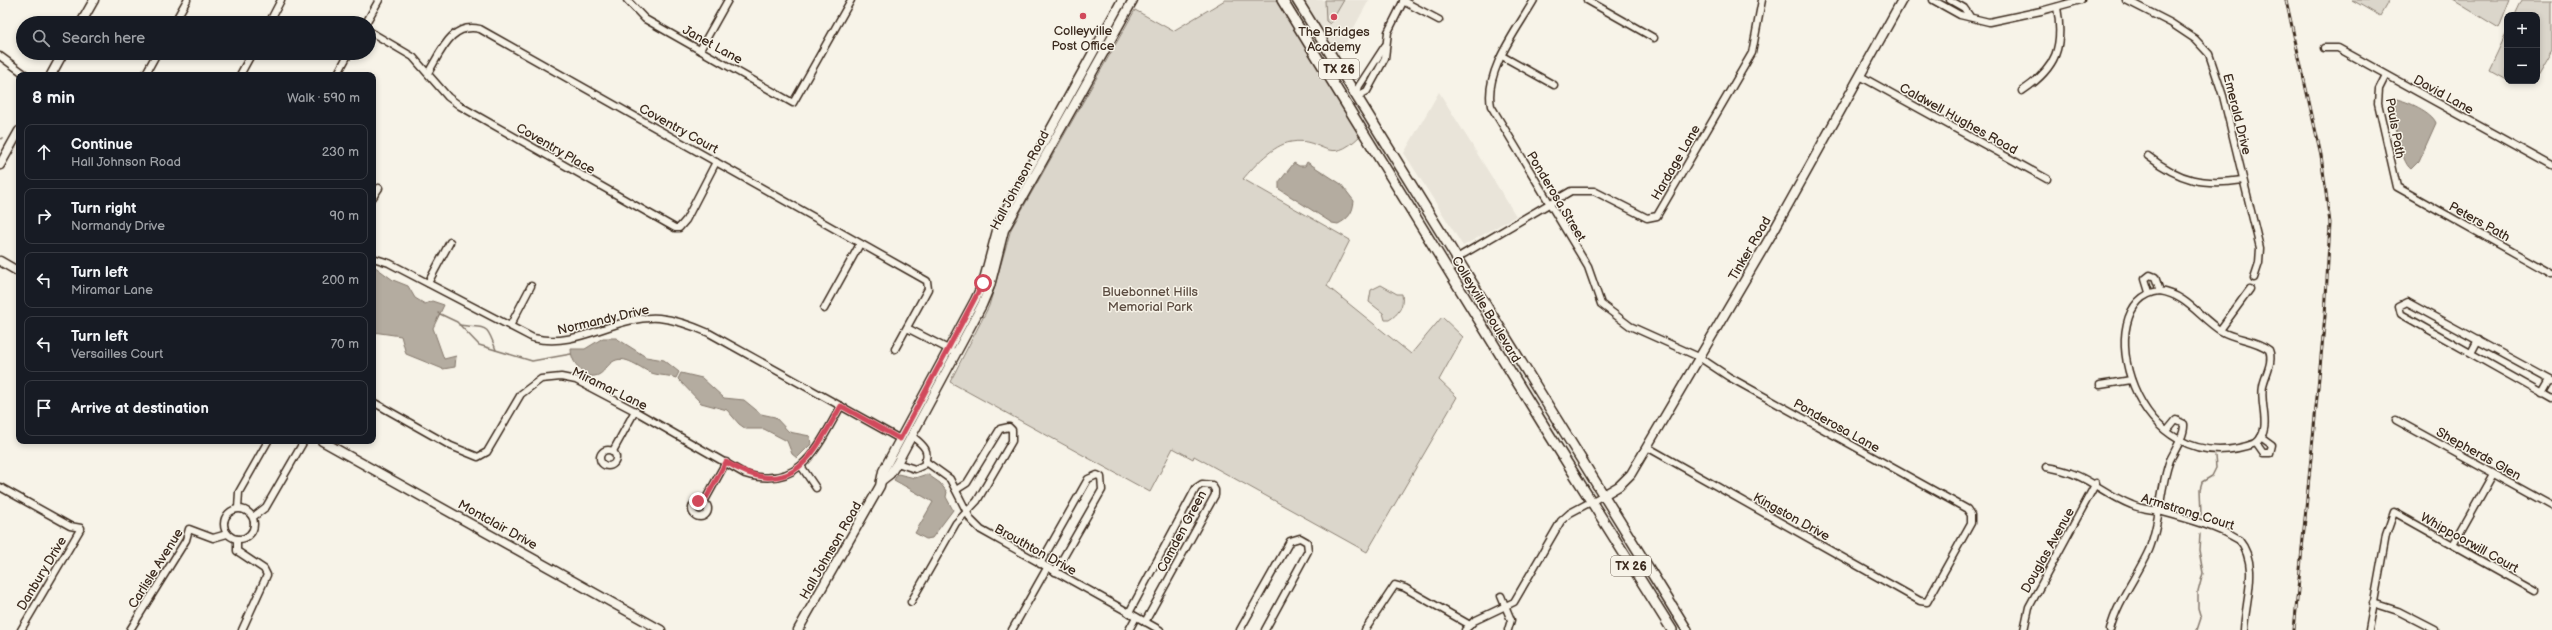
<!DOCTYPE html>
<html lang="en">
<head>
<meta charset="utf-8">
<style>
  body { margin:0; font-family:"Balsamiq Sans",sans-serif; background:#242831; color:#f1f3f6 }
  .controls { position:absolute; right:12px; top:12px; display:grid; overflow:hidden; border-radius:8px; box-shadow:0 2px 6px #0003 }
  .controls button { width:36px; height:36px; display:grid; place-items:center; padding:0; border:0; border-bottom:1px solid #363941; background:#171b24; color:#f1f3f6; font:20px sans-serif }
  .stop { position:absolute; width:12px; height:12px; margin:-9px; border:3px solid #d1495b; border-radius:50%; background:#fff }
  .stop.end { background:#d1495b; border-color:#fff; box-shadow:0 1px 4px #0008 }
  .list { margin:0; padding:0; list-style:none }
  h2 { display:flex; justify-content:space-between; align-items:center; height:52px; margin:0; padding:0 16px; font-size:17px }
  h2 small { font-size:13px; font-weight:400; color:#9ea1a6 }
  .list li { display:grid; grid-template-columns:26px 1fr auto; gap:12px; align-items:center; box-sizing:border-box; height:56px; margin:0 8px 8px; padding:0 8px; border:1px solid #363941; border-radius:8px }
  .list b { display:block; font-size:15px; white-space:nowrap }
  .list p { margin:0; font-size:13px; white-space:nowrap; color:#9ea1a6 }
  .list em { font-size:13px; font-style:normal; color:#9ea1a6 }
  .icon { flex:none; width:22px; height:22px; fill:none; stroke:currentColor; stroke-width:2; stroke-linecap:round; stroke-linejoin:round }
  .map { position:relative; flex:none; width:2552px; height:630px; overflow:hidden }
  .search { position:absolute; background:#171b24; box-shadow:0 2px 6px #0003; left:16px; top:16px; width:360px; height:44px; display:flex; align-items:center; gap:10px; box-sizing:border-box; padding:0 14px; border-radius:22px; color:#9ea1a6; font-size:15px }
  .panel { position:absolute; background:#171b24; box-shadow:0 2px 6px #0003; left:16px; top:72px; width:360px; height:372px; border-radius:8px }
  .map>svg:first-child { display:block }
</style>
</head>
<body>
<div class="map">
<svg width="2552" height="630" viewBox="0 0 2552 630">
  <rect width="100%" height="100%" fill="#f7f3e8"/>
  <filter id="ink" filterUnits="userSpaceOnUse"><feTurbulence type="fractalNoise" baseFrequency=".025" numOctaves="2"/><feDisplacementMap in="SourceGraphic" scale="8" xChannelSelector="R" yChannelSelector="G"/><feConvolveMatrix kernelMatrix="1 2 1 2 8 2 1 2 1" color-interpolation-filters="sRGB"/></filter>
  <g filter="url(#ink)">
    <g fill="#e9e4d9">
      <path d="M 1298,0 L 1369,0 L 1339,55 L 1317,29 Z"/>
      <path d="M 1439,92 L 1516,216 L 1463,246 L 1404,153 Z"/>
    </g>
    <g fill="#dbd6cb" stroke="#8b8074">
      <path d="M 1225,0 L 1276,0 L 1361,135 C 1327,169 1324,136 1291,142 C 1273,145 1255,165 1243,179 L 1350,240 L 1327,286 L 1411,354 L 1442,317 L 1463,337 L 1439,380 L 1457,397 L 1367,552 L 1194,456 L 1193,459 L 1173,448 L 1150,492 L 950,382 L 989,306 L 1011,229 L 1135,10 L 1173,31 Z"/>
      <path d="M 1325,0 L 1344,0 L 1330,24 L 1326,21 Z"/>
      <path d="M 2352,0 L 2389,0 L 2380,16 Z"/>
      <path d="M 2453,0 L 2510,0 L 2499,28 Z"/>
      <path d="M 2522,0 L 2552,0 L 2552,50 L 2537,76 L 2537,15 L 2515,15 Z"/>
      <path d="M 2507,32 L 2507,80 L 2489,70 Z"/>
      <path d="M 1381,285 L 1397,294 L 1402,294 C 1404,306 1399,314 1389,320 L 1385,320 L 1383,313 L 1369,302 L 1371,290 Z"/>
    </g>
    <g fill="#b4aca0" stroke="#84786c">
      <path d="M 2396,99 C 2407,101 2432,112 2436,123 L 2419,161 L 2411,169 C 2400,162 2393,114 2393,101 Z"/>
      <path d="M 1307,162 L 1341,184 L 1354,201 C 1353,213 1348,219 1338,224 L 1332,223 L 1279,189 L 1279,182 L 1294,163 L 1299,166 L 1305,166 Z"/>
      <path d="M 374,266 L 393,280 L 408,286 L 415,298 L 425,304 L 432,301 L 444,305 L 433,328 L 444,359 L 456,356 L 455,367 L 443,369 L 406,354 L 401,336 L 373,332 Z"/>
      <path d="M 603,338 L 616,338 L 646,357 L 664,360 L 679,372 L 676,378 C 669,375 662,376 655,374 C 644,372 627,354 614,361 C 604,366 604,378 589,376 C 579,369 571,362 571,349 L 585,349 Z"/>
      <path d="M 681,373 L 702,378 L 724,398 L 744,400 L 761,414 L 775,417 L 789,432 L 810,436 L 811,444 L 797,458 L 792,454 L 787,441 L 764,429 L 746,429 L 739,424 L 727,410 L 701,403 L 678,379 Z"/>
      <path d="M 898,474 L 915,478 L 927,474 L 940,483 L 947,492 L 946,497 L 953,510 L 932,538 L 926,539 L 915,533 L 933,502 L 894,480 Z"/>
    </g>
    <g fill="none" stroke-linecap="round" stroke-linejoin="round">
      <g stroke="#84786c" stroke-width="1.5">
        <path d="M 0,139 L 3,138"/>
        <path d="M 438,313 L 457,322 L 479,345 L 532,361 L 571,354"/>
        <path d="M 459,325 C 487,329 486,322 496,350"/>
        <path d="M 2201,515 L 2200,489 L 2202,482 L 2212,476 L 2216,468 L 2215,456"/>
        <path d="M 2197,630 L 2201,618 L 2198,608 L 2198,592 L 2203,573 L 2199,550 L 2200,534"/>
      </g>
      <g stroke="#3b2a1e" stroke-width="9">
        <g id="street">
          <path d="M 627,0 L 645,19 L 793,103 L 851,0"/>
          <path d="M 1534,0 C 1517,30 1484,71 1491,106 L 1588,267 L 1601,304 L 1630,326 L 1699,357 L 1729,377 L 1967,509 L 1971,515 L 1971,523 L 1927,602 L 1920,601 L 1647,447"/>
          <path d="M 1587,0 L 1654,38"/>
          <path d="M 1933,0 L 1960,15 L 1989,22 L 2041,11 L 2081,0"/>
          <path d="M 1950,0 L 1964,8 L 1969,15"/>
          <path d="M 2126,0 L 2171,23 L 2195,39 L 2209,54 L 2223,96 L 2260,248 L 2259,263 L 2254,278"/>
          <path d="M 1403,1 L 1439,20"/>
          <path d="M 174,23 L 187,0"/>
          <path d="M 269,23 L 281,0"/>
          <path d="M 366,23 L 379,0"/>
          <path d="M 369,31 L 413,57 L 448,97 L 460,106 L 675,228 L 679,228 L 686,220 L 716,162"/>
          <path d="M 2324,48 L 2338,48 L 2552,166"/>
          <path d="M 700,50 L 728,0"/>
          <path d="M 0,56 L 26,75"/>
          <path d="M 1502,56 L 1554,85"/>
          <path d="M 428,73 C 441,52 451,22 480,29 L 927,281 L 928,289 L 895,349"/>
          <path d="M 145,75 L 157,53"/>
          <path d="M 240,75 L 252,53"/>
          <path d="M 337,75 L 349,53"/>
          <path d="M 2386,75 L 2379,89 L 2378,103 L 2397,187 L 2552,274"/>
          <path d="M 1860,76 L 2047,179"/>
          <path d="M 2022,91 C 2057,68 2064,46 2057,7"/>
          <path d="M 1356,97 L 1367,91 L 1385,58 L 1388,32 L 1404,0"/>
          <path d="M 1356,97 L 1359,86 L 1385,46"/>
          <path d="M 2148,156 C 2180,181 2203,186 2243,180"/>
          <path d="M 373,197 L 379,188"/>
          <path d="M 373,258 L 389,263 L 533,338 C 579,349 615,315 659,318 C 677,320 693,326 709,333 L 900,439"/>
          <path d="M 1455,259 L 1571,191 L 1594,191 L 1647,218 L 1657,216 L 1752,53 L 1762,0"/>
          <path d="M 428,283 L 450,242"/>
          <path d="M 2160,291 C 2187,295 2199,317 2221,331 C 2236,340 2255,339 2269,350 C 2274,362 2265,375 2263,386 C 2259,406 2273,428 2256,443 C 2132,488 2087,299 2160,291 Z"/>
          <path d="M 2149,292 L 2145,279 L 2150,275 L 2155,277 L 2160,291"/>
          <path d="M 824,309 L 860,244"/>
          <path d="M 510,326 L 531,286"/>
          <path d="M 907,328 L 952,351"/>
          <path d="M 2220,330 L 2250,289"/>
          <path d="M 2471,353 L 2478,340"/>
          <path d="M 2552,381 L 2407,302 L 2399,306 L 2401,314 L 2552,399"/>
          <path d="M 2100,385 L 2131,380"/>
          <path d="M 2542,394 L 2550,380"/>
          <path d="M 373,402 L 451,446 L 478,457 L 487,452 L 521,394 L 541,379 L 561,377 L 576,380 L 635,411 L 745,474 C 801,491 818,446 841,406"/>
          <path d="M 2396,420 L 2552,506"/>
          <path d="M 2256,443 L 2263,453 L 2270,453 L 2272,445 L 2261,437"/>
          <circle cx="608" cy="458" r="8"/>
          <path d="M 613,451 L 635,411"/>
          <path d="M 925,461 L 950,479 L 971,520 L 981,530 L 1160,630"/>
          <path d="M 897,463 L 915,469 L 924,465 C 931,450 923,445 912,436"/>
          <path d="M 801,466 L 816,488"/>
          <path d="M 2046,467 C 2088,473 2097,491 2132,505 C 2141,509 2149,509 2159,511 C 2185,518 2216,526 2239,540 C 2260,565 2245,601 2244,630"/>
          <path d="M 0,487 L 70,526 L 81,528 L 21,630"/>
          <circle cx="700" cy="509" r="8"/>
          <path d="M 704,502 L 726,462"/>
          <path d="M 238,508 L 239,492 L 268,441"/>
          <circle cx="239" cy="524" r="15"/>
          <path d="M 253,517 L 266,507 L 304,441"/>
          <path d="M 237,539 L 237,551 L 264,569 L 267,575 L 242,630"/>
          <path d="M 2453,545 L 2493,474"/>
          <path d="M 1040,564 L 1088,479 L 1097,475 L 1101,477 L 1102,490 L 1055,572"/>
          <path d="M 1501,596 L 1511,620 L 1508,630"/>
          <path d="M 911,602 L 956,523 L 977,501 L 1012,441 L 1012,430 L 1009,427 L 1000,429 L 967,483 L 956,490"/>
          <path d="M 2373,603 L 2398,611 L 2435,630"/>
          <path d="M 1129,613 L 1196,488 L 1202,484 L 1212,485 L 1215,490 L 1215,495 L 1145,622"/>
          <path d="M 130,630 L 186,540 L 189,529 L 213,538 L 227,534"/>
          <path d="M 1012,630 L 1047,568"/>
          <path d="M 1129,630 L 1136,617"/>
          <path d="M 1240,630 L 1290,541 L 1300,538 L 1307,542 L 1308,551 L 1265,630"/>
          <path d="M 1365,630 L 1395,585 L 1405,588 L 1470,625"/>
          <path d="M 1465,630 L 1474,621 L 1514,602 L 1561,521 L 1570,513 L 1602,496"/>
          <path d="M 2024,630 L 2029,607 L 2096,483"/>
          <path d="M 2110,630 C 2117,601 2137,577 2149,550 C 2161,521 2159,489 2170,460 C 2175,450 2185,435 2184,424 L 2176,420 L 2167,431"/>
          <path d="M 2369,630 L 2386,535 L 2394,512 L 2535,591"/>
        </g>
      </g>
      <g stroke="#3b2a1e" stroke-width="11">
        <g id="secondary">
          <path d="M 81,23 L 94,0"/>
          <path d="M 51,75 L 63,53"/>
          <path d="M 0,165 L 19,131"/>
          <path d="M 0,261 L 19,272"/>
          <path d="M 322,441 L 661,630"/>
          <path d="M 881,481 L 890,474 L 897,463 L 982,305 L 990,286 L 1004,230 L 1133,0"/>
          <path d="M 1602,496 L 1619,486 L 1631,474 L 1773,232 L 1902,0"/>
          <path d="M 798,630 L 880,486 L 883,471 L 975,300 L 983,283 L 999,223 L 1122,0"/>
        </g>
      </g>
      <g stroke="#3b2a1e" stroke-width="12">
        <g id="primary">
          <path d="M 1282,0 L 1549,434 L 1672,630"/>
          <path d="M 1297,0 L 1687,630"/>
        </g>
      </g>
      <use href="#street" stroke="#f7f3e8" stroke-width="6"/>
      <use href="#secondary" stroke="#f7f3e8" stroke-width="8"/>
      <use href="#primary" stroke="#f7f3e8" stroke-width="9"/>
      <g stroke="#3b2a1e" stroke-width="3">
        <path id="rail" d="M 2286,0 L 2321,155 L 2330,223 L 2325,316 L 2294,630"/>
      </g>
      <use href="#rail" stroke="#f7f3e8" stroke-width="1.5" stroke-dasharray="4.5" stroke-linecap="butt"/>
    </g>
  </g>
  <g fill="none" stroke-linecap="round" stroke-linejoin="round" filter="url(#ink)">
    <path stroke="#d1495b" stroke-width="5" d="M 698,501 L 704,502 L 726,462 C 792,502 811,458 841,406 L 900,439 L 983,283"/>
  </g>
  <g fill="#d1495b" stroke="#f7f3e8" stroke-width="1.5">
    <circle cx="1083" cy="16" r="4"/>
    <circle cx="1334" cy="17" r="4"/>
  </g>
  <g text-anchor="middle" stroke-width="3" stroke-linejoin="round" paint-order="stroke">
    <g fill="#f7f3e8" stroke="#73665b" stroke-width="1">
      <rect x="1319" y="59" width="40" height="20" rx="3"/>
      <rect x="1611" y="556" width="40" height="20" rx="3"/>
    </g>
    <g font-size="12" font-weight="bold" fill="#3b2a1e">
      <text x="1339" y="73">TX 26</text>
      <text x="1631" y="570">TX 26</text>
    </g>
    <g font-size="13" fill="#3b2a1e" stroke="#f7f3e8">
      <text x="1083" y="35">Colleyville<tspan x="1083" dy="15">Post Office</tspan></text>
      <text x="1334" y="36">The Bridges<tspan x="1334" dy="15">Academy</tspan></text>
    </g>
    <g font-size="13" fill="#3b2a1e" stroke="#f7f3e8">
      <text transform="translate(713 44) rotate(29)" y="5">Janet Lane</text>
      <text transform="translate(2444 94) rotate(29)" y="5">David Lane</text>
      <text transform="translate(2238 114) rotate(76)" y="5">Emerald Drive</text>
      <text transform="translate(1959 118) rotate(29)" y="5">Caldwell Hughes Road</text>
      <text transform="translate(679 128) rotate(29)" y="5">Coventry Court</text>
      <text transform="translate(2396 128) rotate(80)" y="5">Pauls Path</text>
      <text transform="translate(556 148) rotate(30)" y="5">Coventry Place</text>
      <text transform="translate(1675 162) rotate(-60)" y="5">Hardage Lane</text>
      <text transform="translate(1019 180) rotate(-62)" y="5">Hall Johnson Road</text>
      <text transform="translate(1557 196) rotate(59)" y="5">Ponderosa Street</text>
      <text transform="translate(2480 221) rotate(29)" y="5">Peters Path</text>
      <text transform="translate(1749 248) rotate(-60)" y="5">Tinker Road</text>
      <text transform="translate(1487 309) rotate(59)" y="5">Colleyville Boulevard</text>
      <text transform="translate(603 319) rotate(-13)" y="5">Normandy Drive</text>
      <text transform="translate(610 388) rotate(26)" y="5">Miramar Lane</text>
      <text transform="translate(1837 425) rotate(29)" y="5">Ponderosa Lane</text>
      <text transform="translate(2479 453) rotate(29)" y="5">Shepherds Glen</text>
      <text transform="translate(2188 511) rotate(17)" y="5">Armstrong Court</text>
      <text transform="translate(1792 516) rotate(29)" y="5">Kingston Drive</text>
      <text transform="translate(498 524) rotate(29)" y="5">Montclair Drive</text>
      <text transform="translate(1181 531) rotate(-62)" y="5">Camden Green</text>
      <text transform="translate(2470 542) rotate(29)" y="5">Whippoorwill Court</text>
      <text transform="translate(1036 549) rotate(29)" y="5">Brouthton Drive</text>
      <text transform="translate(830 550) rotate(-60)" y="5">Hall Johnson Road</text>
      <text transform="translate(2047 550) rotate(-61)" y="5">Douglas Avenue</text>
      <text transform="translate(155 568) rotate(-58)" y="5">Carlisle Avenue</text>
      <text transform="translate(41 573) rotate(-59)" y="5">Danbury Drive</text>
    </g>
    <g font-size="13" fill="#5b4c41" stroke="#f7f3e8">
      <text x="1150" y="296">Bluebonnet Hills<tspan x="1150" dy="15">Memorial Park</tspan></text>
    </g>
  </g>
</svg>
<div class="controls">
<button>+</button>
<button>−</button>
</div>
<div class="stop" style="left:983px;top:283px"></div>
<div class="stop end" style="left:698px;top:501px"></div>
<div class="search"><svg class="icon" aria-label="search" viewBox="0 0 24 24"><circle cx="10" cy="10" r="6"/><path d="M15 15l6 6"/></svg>Search here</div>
<section class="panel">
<h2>8 min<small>Walk · 590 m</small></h2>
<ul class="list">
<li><svg class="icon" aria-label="ahead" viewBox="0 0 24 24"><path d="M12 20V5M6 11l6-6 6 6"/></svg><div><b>Continue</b><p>Hall Johnson Road</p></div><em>230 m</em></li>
<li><svg class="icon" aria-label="right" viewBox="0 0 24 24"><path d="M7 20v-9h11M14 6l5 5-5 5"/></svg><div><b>Turn right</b><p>Normandy Drive</p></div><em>90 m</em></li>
<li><svg class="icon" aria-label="left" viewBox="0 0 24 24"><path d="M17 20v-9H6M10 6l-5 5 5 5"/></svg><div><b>Turn left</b><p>Miramar Lane</p></div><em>200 m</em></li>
<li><svg class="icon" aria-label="left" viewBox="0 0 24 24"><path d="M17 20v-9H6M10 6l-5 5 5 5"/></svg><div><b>Turn left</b><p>Versailles Court</p></div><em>70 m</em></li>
<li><svg class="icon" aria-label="arrive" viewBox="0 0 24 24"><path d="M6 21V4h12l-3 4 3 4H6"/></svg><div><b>Arrive at destination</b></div></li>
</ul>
</section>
</div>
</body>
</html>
